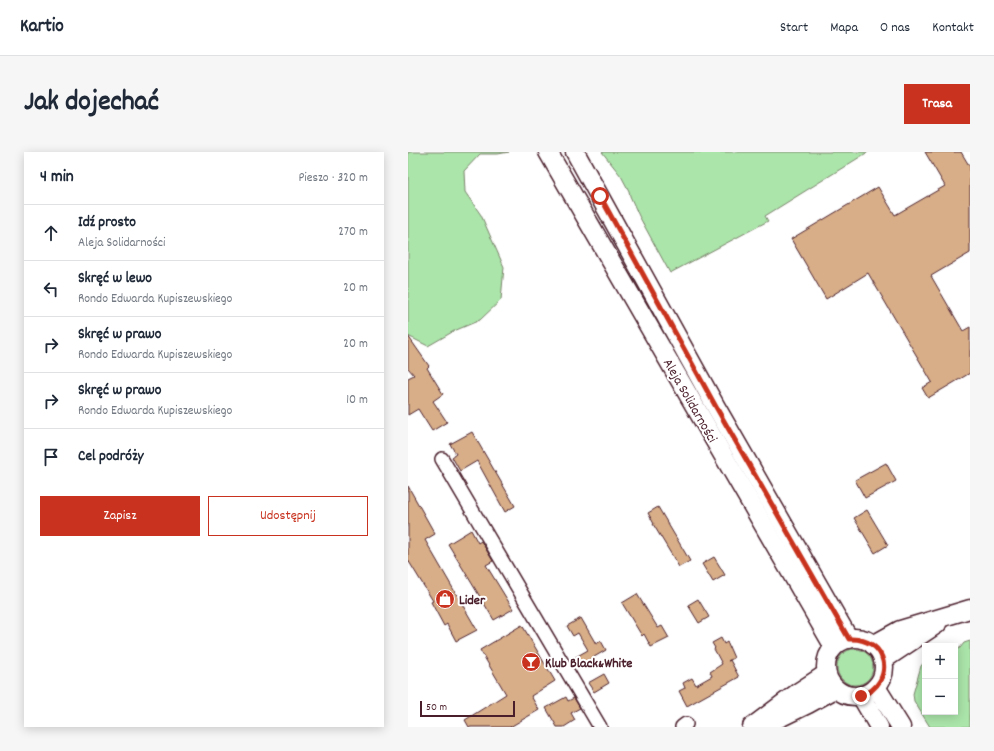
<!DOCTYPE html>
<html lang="pl">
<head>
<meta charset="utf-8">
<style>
  body { margin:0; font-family:Dekko,sans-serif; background:#f6f6f7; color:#1f2937 }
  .controls { position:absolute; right:12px; bottom:12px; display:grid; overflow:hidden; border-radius:0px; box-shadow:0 2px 10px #0003 }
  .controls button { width:36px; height:36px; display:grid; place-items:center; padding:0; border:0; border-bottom:1px solid #e0e1e3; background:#fff; color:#1f2937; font:20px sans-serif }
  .scale { position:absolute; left:12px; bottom:10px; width:95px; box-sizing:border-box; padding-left:4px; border:2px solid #4a1f2b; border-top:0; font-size:11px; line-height:14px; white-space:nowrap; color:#4a1f2b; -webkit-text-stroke:3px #fff; paint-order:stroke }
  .stop { position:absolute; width:12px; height:12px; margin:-9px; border:3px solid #c8321e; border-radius:50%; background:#fff }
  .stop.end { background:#c8321e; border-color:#fff; box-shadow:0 1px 4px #0008 }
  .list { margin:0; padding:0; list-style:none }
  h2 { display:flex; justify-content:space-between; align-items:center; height:52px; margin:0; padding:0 16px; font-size:17px }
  h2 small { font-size:13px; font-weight:400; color:#747a83 }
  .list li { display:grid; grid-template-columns:26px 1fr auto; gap:12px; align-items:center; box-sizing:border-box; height:56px; padding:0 16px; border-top:1px solid #e0e1e3 }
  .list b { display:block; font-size:15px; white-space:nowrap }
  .list p { margin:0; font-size:13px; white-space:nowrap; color:#747a83 }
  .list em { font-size:13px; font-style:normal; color:#747a83 }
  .actions { display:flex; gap:8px; padding:12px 16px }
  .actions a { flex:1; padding:9px 0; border:1px solid #c8321e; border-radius:0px; text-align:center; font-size:14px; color:#c8321e }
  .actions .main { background:#c8321e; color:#fff }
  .icon { flex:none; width:22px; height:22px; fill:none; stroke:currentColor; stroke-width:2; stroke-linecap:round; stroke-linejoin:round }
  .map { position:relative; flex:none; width:562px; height:575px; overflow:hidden; border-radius:0px }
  header { display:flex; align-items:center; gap:24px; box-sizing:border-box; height:56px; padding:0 20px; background:#fff; border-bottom:1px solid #e0e1e3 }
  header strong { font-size:19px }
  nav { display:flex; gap:22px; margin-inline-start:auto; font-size:14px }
  .intro { display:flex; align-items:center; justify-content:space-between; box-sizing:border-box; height:96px; padding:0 24px }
  h1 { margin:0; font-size:28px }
  .button { padding:10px 18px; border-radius:0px; background:#c8321e; color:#fff; font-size:14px; font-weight:700 }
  main { display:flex; gap:24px; padding:0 24px }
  aside { flex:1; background:#fff; border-radius:0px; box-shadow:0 2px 10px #0003 }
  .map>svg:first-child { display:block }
</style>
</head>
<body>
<header>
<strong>Kartio</strong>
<nav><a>Start</a><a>Mapa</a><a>O nas</a><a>Kontakt</a></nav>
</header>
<div class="intro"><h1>Jak dojechać</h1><a class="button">Trasa</a></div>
<main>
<aside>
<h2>4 min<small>Pieszo · 320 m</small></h2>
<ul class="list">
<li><svg class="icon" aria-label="ahead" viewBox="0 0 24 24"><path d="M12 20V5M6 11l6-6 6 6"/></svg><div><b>Idź prosto</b><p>Aleja Solidarności</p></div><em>270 m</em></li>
<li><svg class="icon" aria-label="left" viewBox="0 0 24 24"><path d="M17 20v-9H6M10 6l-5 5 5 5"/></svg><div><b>Skręć w lewo</b><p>Rondo Edwarda Kupiszewskiego</p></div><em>20 m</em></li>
<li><svg class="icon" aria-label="right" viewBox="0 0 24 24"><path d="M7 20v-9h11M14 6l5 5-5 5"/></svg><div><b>Skręć w prawo</b><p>Rondo Edwarda Kupiszewskiego</p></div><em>20 m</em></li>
<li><svg class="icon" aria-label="right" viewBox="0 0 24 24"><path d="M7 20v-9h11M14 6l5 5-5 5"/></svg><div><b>Skręć w prawo</b><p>Rondo Edwarda Kupiszewskiego</p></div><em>10 m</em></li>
<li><svg class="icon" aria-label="arrive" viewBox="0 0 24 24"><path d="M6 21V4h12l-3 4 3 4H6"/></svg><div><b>Cel podróży</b></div></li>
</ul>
<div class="actions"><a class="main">Zapisz</a><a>Udostępnij</a></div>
</aside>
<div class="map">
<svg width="562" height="575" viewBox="0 0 562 575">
  <rect width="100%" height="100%" fill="#fff"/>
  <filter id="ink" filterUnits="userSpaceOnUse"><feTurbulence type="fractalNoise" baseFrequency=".025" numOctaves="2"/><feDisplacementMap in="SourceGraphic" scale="8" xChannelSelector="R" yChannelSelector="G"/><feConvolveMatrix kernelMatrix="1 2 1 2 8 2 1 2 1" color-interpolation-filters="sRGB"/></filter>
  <g filter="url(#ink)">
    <g fill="#abe5aa" stroke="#7a826a">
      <path d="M 0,0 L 101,0 L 90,2 L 72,2 L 56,19 L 57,40 L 73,63 L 96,115 L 93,148 L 72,168 L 46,179 L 20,194 L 0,184 Z"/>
      <path d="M 194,0 L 460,0 L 357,64 L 360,69 L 262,121 L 231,64 L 222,44 L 221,39 L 213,24 Z"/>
      <path d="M 562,489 L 562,575 L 522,575 L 506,549 L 505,542 L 513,514 L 517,509 L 517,560 L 547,560 L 547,498 L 552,496 L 556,491 Z"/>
      <circle cx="447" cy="515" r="18"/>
    </g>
    <g fill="#d7ae88" stroke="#4a1f2b">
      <path d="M 517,0 L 553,0 L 562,15 L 562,101 L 523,124 L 555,179 L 562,175 L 562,221 L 520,246 L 514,236 L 524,230 L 460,121 L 418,147 L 383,87 L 470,35 L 487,63 L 537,34 Z"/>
      <path d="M 0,184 L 21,214 L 19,216 L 35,242 L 25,249 L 39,270 L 24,279 L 10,257 L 0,263 L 0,226 L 6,223 L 0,216 Z"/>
      <path d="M 64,280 L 107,354 L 97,360 L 69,309 L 52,319 L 44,305 L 48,302 L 42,292 Z"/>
      <path d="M 478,311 L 488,329 L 457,346 L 447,328 Z"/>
      <path d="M 0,334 L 27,382 L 17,388 L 69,478 L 48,489 L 39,472 L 36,474 L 23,450 L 25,449 L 0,408 Z"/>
      <path d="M 250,355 L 282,409 L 271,415 L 245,372 L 246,372 L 240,361 Z"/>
      <path d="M 459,358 L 480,393 L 467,401 L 446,366 Z"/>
      <path d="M 63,378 L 70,391 L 73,389 L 85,409 L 78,413 L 105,457 L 86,468 L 40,392 Z"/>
      <path d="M 306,405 L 317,423 L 305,430 L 294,412 Z"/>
      <path d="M 229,442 L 250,476 L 254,474 L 261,486 L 243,495 L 236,482 L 234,484 L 214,451 Z"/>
      <path d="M 290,447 L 301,465 L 291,471 L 280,453 Z"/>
      <path d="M 173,466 L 188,492 L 193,489 L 198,498 L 169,515 L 164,507 L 180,498 L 170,481 L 165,484 L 159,474 Z"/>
      <path d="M 114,473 L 147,529 L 123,544 L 131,558 L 102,575 L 61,575 L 57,568 L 98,542 L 72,498 Z"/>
      <path d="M 313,486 L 316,492 L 319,490 L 326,506 L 320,509 L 322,508 L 331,525 L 279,554 L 271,539 L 277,536 L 275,531 L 284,526 L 288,533 L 304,524 L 302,520 L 314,512 L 306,497 L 307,496 L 304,491 Z"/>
      <path d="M 196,522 L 201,531 L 186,540 L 180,531 Z"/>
      <path d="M 158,545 L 160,549 L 166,546 L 172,556 L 163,561 L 167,568 L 156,575 L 149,575 L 138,556 Z"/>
    </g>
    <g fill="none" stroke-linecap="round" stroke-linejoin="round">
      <g stroke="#4a1f2b" stroke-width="16">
        <g id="street">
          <path d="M 34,307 L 192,575"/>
          <path d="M 274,575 L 278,572"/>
        </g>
      </g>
      <g stroke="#4a1f2b" stroke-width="21">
        <g id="secondary">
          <path d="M 140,0 L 426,495"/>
          <path d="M 167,0 L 308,255 L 441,487"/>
          <circle cx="447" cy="515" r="29"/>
          <path d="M 465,493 L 492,478 L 562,457"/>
          <path d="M 475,508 L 529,472"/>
          <path d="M 468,535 L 493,575"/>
          <path d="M 453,544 L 471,575"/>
          <path d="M 363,570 L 400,552 L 427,537"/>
          <path d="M 344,575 L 392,539 L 418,522"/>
        </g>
      </g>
      <use href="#street" stroke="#fff" stroke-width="13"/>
      <use href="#secondary" stroke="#fff" stroke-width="18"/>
    </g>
  </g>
  <g fill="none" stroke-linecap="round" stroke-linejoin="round" filter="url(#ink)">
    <path stroke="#c8321e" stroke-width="5" d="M 192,44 L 308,255 L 441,487 C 480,485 489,530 453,544"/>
  </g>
  <defs>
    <g id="shop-disc" transform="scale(1)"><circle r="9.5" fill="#c8321e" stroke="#fff"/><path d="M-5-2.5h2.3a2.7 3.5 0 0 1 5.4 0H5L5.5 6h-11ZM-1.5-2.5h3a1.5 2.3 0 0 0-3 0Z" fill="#fff"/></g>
    <g id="bar-disc" transform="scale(1)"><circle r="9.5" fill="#c8321e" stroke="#fff"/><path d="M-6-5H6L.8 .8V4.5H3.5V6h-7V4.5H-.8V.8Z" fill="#fff"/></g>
  </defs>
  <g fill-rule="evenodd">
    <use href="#shop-disc" x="37" y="447"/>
    <use href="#bar-disc" x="123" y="510"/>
  </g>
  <g text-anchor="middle" stroke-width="4" stroke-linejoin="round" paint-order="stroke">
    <g font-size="14" fill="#4a1f2b" stroke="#fff">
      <text transform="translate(283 248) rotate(60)" y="5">Aleja Solidarności</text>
    </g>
    <g font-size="14" font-weight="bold" fill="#4a1f2b" stroke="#fff" text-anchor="start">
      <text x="51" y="452">Lider</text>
      <text x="137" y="515">Klub Black&amp;White</text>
    </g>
  </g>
</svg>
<div class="controls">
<button>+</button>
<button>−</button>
</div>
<div class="scale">50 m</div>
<div class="stop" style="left:192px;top:44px"></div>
<div class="stop end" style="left:453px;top:544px"></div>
</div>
</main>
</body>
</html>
